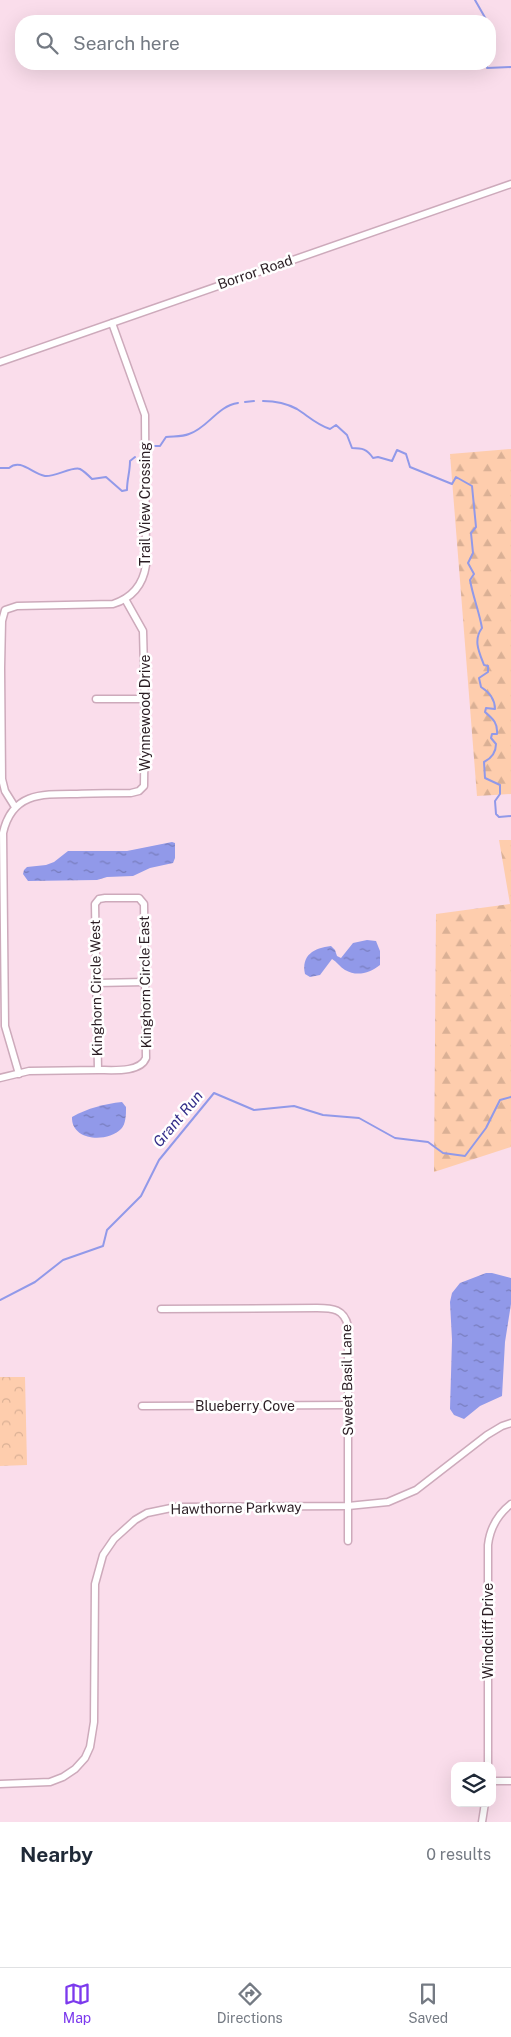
<!DOCTYPE html>
<html lang="en">
<head>
<meta charset="utf-8">
<style>
  body { margin:0; font-family:"Public Sans",sans-serif; background:#f6f6f7; color:#1f2937 }
  .controls { position:absolute; right:15px; bottom:15px; display:grid; overflow:hidden; border-radius:10px; box-shadow:0 5px 20px #0002 }
  .controls button { width:45px; height:45px; display:grid; place-items:center; padding:0; border:0; border-bottom:1px solid #e0e1e3; background:#fff; color:#1f2937; font:25px sans-serif }
  .list { margin:0; padding:0; list-style:none }
  h2 { display:flex; justify-content:space-between; align-items:center; height:65px; margin:0; padding:0 20px; font-size:21px }
  h2 small { font-size:16px; font-weight:400; color:#747a83 }
  .icon { flex:none; width:28px; height:28px; fill:none; stroke:currentColor; stroke-width:2; stroke-linecap:round; stroke-linejoin:round }
  .map { position:relative; flex:none; width:511px; height:1822px; overflow:hidden }
  .search { position:absolute; background:#fff; box-shadow:0 5px 20px #0002; left:15px; right:15px; top:15px; height:55px; display:flex; align-items:center; gap:12px; box-sizing:border-box; padding:0 18px; border-radius:20px; color:#747a83; font-size:19px }
  .sheet { height:145px; background:#fff }
  nav { display:flex; justify-content:space-around; align-items:center; box-sizing:border-box; height:70px; border-top:1px solid #e0e1e3; background:#fff; font-size:14px; color:#747a83 }
  nav a { display:grid; justify-items:center; gap:2px }
  nav .on { color:#7c3aed }
  .map>svg:first-child { display:block }
</style>
</head>
<body>
<div class="map">
<svg width="511" height="1822" viewBox="0 0 511 1822">
  <defs>
    <pattern id="forest-firs" width="22" height="20" patternUnits="userSpaceOnUse" patternTransform="scale(1.25)"><rect width="22" height="20" fill="#fecdad"/><path d="M5 1l3.5 6h-7zM16 11l3.5 6h-7z" fill="#dab095"/></pattern>
    <pattern id="park-crowns" width="20" height="18" patternUnits="userSpaceOnUse" patternTransform="scale(1.25)"><rect width="20" height="18" fill="#fecdad"/><path d="M2 6a3 3 0 1 1 6 0M12 15a3 3 0 1 1 6 0" fill="none" stroke="#dab095"/></pattern>
    <pattern id="water-ripples" width="26" height="14" patternUnits="userSpaceOnUse" patternTransform="scale(1.25)"><rect width="26" height="14" fill="#9199e9"/><path d="M2 4q2-2 4 0t4 0M15 11q2-2 4 0t4 0" fill="none" stroke="#777cbc"/></pattern>
  </defs>
  <rect width="100%" height="100%" fill="#faddeb"/>
  <g fill="url(#forest-firs)">
    <path d="M 511,449 L 511,794 L 477,796 L 450,454 Z"/>
    <path d="M 499,840 L 511,840 L 511,1147 L 434,1172 L 436,914 L 510,904 Z"/>
  </g>
  <path fill="url(#park-crowns)" d="M 25,1377 L 27,1465 L 0,1466 L 0,1377 Z"/>
  <g fill="url(#water-ripples)">
    <path d="M 172,842 L 175,843 L 175,858 L 173,863 L 150,868 L 133,876 L 107,877 L 97,880 L 28,881 L 23,874 L 24,870 L 27,867 L 46,865 L 54,862 L 68,851 L 127,851 Z"/>
    <path d="M 367,940 L 376,941 L 380,951 L 380,965 C 370,973 357,977 345,970 C 340,967 337,962 332,959 L 320,975 L 310,977 L 305,974 C 301,955 314,948 331,946 L 335,950 L 337,956 L 341,958 L 353,943 Z"/>
    <path d="M 122,1102 L 126,1107 C 126,1114 126,1124 121,1129 C 107,1143 71,1141 72,1117 C 88,1108 104,1104 122,1102 Z"/>
    <path d="M 486,1273 L 492,1273 L 511,1278 L 511,1304 L 505,1342 L 502,1396 L 480,1406 L 464,1419 L 454,1415 L 450,1409 L 452,1340 L 450,1302 L 452,1293 L 460,1283 Z"/>
  </g>
  <g fill="none" stroke-linecap="round" stroke-linejoin="round">
    <g stroke="#9199e9" stroke-width="2">
      <path d="M 475,0 L 487,21"/>
      <path d="M 490,25 L 495,36 L 490,46"/>
      <path d="M 487,64 L 487,68 L 511,67"/>
      <path d="M 263,401 C 274,401 286,403 297,409 C 308,416 317,425 330,429 L 336,425 L 347,435 L 352,448 C 362,448 367,449 373,458 L 378,457 L 392,461 L 397,450 L 406,454 L 410,467 L 452,484 L 456,477 L 472,486 L 476,527 L 471,533 L 473,553 L 468,563 L 474,574 L 470,580 C 473,597 479,611 482,628 C 473,640 479,652 484,665 L 488,666 L 488,672 L 479,678 L 481,687 C 489,692 495,698 495,709 L 486,708 L 485,712 C 493,719 498,723 497,734 L 492,734 L 491,738 L 496,744 C 496,753 492,758 484,762 L 485,778 L 500,785 L 500,794 L 495,801 L 496,814 L 499,817 L 511,816"/>
      <path d="M 245,402 L 254,401"/>
      <path d="M 154,446 L 160,446 L 166,437 C 173,436 182,437 189,434 C 208,428 217,406 238,403"/>
      <path d="M 0,468 L 9,468 C 21,458 32,474 45,476 C 55,477 73,466 80,469 C 84,471 89,476 92,479 L 106,477 L 122,491 L 127,490 C 127,479 130,472 130,461 L 135,457"/>
      <path d="M 0,1300 L 35,1282 L 63,1260 L 103,1246 L 107,1230 L 141,1196 L 159,1160 L 214,1093 L 254,1110 L 294,1106 L 323,1115 L 359,1118 L 395,1138 L 428,1142 L 443,1153 L 465,1156 L 486,1128 L 500,1100 L 511,1097"/>
    </g>
    <g stroke="#cdaabb" stroke-width="9">
      <g id="minor">
        <path d="M 0,362 L 511,184"/>
        <path d="M 96,699 L 145,699"/>
        <path d="M 15,807 L 5,791 L 2,779 L 1,668 L 2,621 L 5,610 L 17,606 L 113,604 C 132,598 143,585 146,565 L 145,415 L 112,323"/>
        <path d="M 96,983 L 145,982"/>
        <path d="M 19,1074 L 5,1026 L 3,833 C 12,792 43,794 77,794 C 95,793 113,793 131,793 L 139,791 L 144,786 L 145,707 L 143,631 L 125,599"/>
        <path d="M 0,1078 L 29,1071 L 98,1070 C 112,1070 140,1073 146,1058 L 144,904 L 139,898 L 105,898 L 99,899 L 95,904 L 98,1070"/>
        <path d="M 161,1309 L 317,1308 C 333,1308 344,1309 348,1326 L 348,1541"/>
        <path d="M 142,1406 L 348,1405"/>
        <path d="M 488,1766 L 488,1545 C 490,1528 497,1515 511,1504"/>
        <path d="M 492,1781 L 511,1781"/>
        <path d="M 0,1784 L 50,1782 L 63,1777 L 75,1769 L 85,1758 L 90,1747 L 94,1722 L 95,1584 L 103,1555 L 114,1539 L 135,1520 L 147,1513 L 176,1507 L 348,1506 L 388,1502 L 416,1490 L 487,1435 L 502,1426 L 511,1423"/>
        <path d="M 482,1822 L 485,1803"/>
      </g>
    </g>
    <use href="#minor" stroke="#fff" stroke-width="6"/>
  </g>
  <g text-anchor="middle" stroke-width="5" stroke-linejoin="round" paint-order="stroke">
    <g font-size="14" fill="#2a1d23" stroke="#fff">
      <text transform="translate(255 272) rotate(-19)" y="5">Borror Road</text>
      <text transform="translate(145 504) rotate(-90)" y="5">Trail View Crossing</text>
      <text transform="translate(145 713) rotate(-90)" y="5">Wynnewood Drive</text>
      <text transform="translate(145 982) rotate(-91)" y="5">Kinghorn Circle East</text>
      <text transform="translate(96 988) rotate(-91)" y="5">Kinghorn Circle West</text>
      <text transform="translate(347 1380) rotate(-91)" y="5">Sweet Basil Lane</text>
      <text x="245" y="1411">Blueberry Cove</text>
      <text transform="translate(236 1508) rotate(-1)" y="5">Hawthorne Parkway</text>
      <text transform="translate(488 1631) rotate(-90)" y="5">Windcliff Drive</text>
    </g>
    <g font-size="15" font-style="italic" fill="#332e89" stroke="#fff">
      <text transform="translate(178 1119) rotate(-50)" y="5">Grant Run</text>
    </g>
  </g>
</svg>
<div class="controls">
<button><svg class="icon" aria-label="layers" viewBox="0 0 24 24"><path d="M12 4l9 5-9 5-9-5zM3 14l9 5 9-5"/></svg></button>
</div>
<div class="search"><svg class="icon" aria-label="search" viewBox="0 0 24 24"><circle cx="10" cy="10" r="6"/><path d="M15 15l6 6"/></svg>Search here</div>
</div>
<section class="sheet">
<h2>Nearby<small>0 results</small></h2>
<ul class="list">
</ul>
</section>
<nav>
<a class="on"><svg class="icon" aria-label="map" viewBox="0 0 24 24"><path d="M3 6l6-2 6 2 6-2v14l-6 2-6-2-6 2zM9 4v14M15 6v14"/></svg>Map</a>
<a><svg class="icon" aria-label="directions" viewBox="0 0 24 24"><path d="M12 3l9 9-9 9-9-9zM9 14v-3h6M13 9l2 2-2 2"/></svg>Directions</a>
<a><svg class="icon" aria-label="saved" viewBox="0 0 24 24"><path d="M7 4h10v16l-5-4-5 4z"/></svg>Saved</a>
</nav>
</body>
</html>
